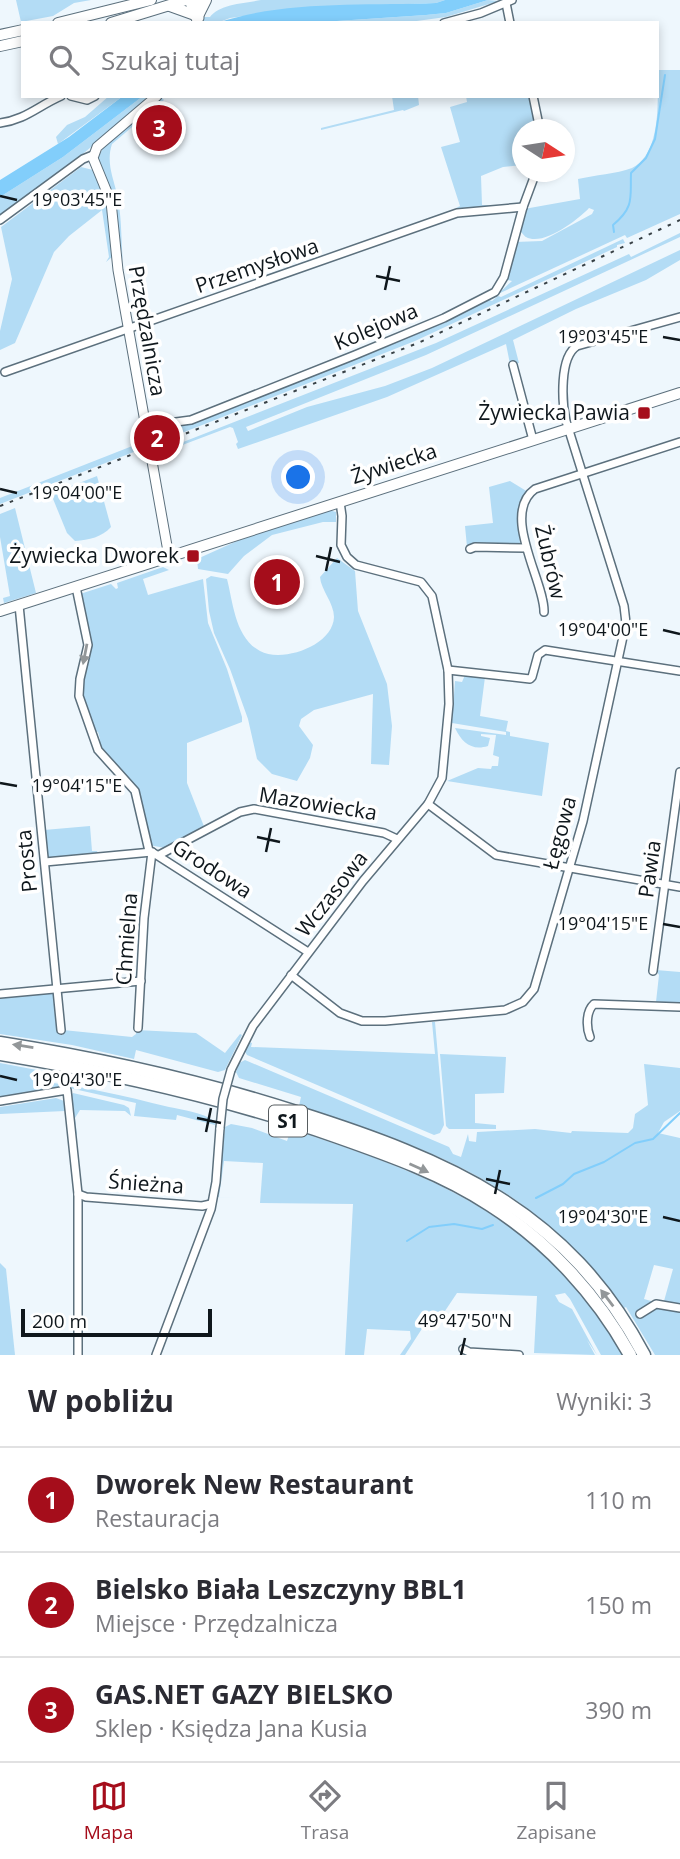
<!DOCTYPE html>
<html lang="pl">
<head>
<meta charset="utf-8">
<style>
  body { margin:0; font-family:"Open Sans",sans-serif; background:#f7f7f7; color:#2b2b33 }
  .compass { position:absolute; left:512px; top:119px; width:63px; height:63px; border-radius:50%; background:#fff; box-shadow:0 4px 10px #0003; rotate:102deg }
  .scale { position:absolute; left:21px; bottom:18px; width:191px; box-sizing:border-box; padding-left:7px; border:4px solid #0f171c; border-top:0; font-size:19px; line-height:24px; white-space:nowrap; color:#0f171c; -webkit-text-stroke:5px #fff; paint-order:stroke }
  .you { position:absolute; left:299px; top:478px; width:24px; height:24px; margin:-18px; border:5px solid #fff; border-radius:50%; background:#1a73e8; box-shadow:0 0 0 10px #1a73e833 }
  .badge { display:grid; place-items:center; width:46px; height:46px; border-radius:50%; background:#a50d1b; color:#fff; font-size:23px; font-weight:700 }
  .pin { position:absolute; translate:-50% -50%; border:4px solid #fff; box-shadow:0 2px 7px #0006 }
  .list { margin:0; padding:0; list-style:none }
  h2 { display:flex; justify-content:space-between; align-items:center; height:91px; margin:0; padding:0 28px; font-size:30px }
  h2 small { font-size:23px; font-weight:400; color:#7c7c81 }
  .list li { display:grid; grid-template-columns:46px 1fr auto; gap:21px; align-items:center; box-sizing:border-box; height:105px; padding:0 28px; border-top:2px solid #e1e1e2 }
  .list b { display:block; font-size:26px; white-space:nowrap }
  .list p { margin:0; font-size:23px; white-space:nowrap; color:#7c7c81 }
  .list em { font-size:23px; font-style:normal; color:#7c7c81 }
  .icon { flex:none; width:38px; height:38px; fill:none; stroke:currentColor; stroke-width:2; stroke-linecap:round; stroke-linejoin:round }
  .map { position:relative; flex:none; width:680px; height:1355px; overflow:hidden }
  .search { position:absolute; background:#fff; box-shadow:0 4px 10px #0003; left:21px; right:21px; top:21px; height:77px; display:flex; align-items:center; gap:18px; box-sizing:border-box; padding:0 24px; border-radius:0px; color:#7c7c81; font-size:26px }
  .sheet { height:406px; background:#fff }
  nav { display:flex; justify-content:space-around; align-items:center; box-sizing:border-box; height:98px; border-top:2px solid #e1e1e2; background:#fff; font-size:19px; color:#7c7c81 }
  nav a { display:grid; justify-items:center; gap:4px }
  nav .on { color:#a50d1b }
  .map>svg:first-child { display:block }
</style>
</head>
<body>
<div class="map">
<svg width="680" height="1355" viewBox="0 0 680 1355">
  <rect width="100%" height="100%" fill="#eef7fd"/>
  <g fill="#b3dcf5">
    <path d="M 16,0 L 91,0 L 74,3 L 53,16 L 21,22 Z"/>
    <path d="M 261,0 L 445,0 L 436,3 L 299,8 L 230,18 L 217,23 L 204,23 L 203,17 L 210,17 C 219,4 246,3 261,0 Z"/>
    <path d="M 488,0 L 499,1 L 446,17 L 402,23 L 307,23 L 426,15 L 446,13 Z"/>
    <path d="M 657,70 L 680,70 L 680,214 L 627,238 L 625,235 L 498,294 L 512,281 L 504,279 L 515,242 L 542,241 L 592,214 L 594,210 L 589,208 C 579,219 543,247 526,237 C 525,237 519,229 518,229 L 524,209 L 580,199 L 578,179 C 595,175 616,174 632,168 C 662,154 658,97 657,70 Z"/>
    <path d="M 109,96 L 123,96 L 58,144 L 56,137 L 67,125 L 85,117 Z"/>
    <path d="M 143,96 L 147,96 L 140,106 L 60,173 L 0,216 L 0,197 L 63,157 Z"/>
    <path d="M 392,96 L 418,96 L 419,105 L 404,111 L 403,110 L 321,130 L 321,128 L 394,110 Z"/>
    <path d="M 466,96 L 531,96 L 538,129 L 522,130 L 522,165 L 503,167 L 481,176 L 482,205 L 494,205 L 459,210 L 456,208 L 460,206 L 441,147 L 460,142 L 450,107 L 467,102 Z"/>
    <path d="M 162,98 L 164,100 L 112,144 C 106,162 113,177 117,194 C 122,216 121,241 123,263 L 114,197 L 98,158 L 103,148 Z"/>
    <path d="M 81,167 L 93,170 L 106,203 L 112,257 L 106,262 L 109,257 L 102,210 L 69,236 L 54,252 L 15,343 L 0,350 L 0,331 L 12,279 L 1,227 Z"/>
    <path d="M 680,233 L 680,237 L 426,355 L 246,427 L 248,431 L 307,407 L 385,386 L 432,368 L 680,250 L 680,260 L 646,280 L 576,309 L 513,340 L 519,363 L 510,364 L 506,344 L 387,397 L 238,449 L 236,444 L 238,442 L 233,428 L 230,427 L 156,455 L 155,453 L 436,343 L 629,254 L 631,257 Z"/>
    <path d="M 623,239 L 625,243 L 617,245 L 617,247 L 415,341 L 154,444 L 153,429 L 156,441 L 160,440 L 159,435 L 163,433 L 162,426 L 178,425 L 487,299 L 492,301 L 498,296 L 501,297 Z"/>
    <path d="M 140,443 L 144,444 L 144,448 L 0,504 L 0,498 Z"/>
    <path d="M 97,476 L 111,527 C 102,537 89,540 75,541 L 67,533 L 51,494 Z"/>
    <path d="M 510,481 L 528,492 L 519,532 L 520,543 L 467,547 L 465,526 L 493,523 L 489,487 Z"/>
    <path d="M 15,508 L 36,593 L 4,603 L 3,598 L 10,596 L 0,537 L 0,514 Z"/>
    <path d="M 329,510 L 336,512 L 336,522 L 323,522 L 272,535 L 244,556 L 228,574 L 198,569 L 197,559 L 237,541 Z"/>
    <path d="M 337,558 L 355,571 L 358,611 L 387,684 L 392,726 L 389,765 L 371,764 L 373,694 L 314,710 L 301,719 L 299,726 L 313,745 L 310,758 L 297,781 L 272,774 L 257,759 L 248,719 L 230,669 L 214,633 L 209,611 L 206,579 L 211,576 L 227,579 C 233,602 235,638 260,651 C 282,663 333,646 334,617 C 334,603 321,590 320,577 Z"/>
    <path d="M 163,567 L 169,570 L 143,579 L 148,595 L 203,579 L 208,623 L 227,669 L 242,717 L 242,722 L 187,743 L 187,783 L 205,829 L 165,848 L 149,845 L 138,795 L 96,744 L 100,739 L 98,732 L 91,730 L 80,696 L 89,646 L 80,594 L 111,584 L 116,589 L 118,588 L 117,583 Z"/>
    <path d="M 465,675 L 485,677 L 480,716 L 508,721 L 506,731 L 510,732 L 510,736 L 549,743 L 542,796 L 447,781 L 478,768 L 491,769 L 492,766 L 498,766 L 499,757 L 493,755 L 496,735 L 481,734 L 481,736 L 490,738 L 488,746 C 472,751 462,743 455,728 L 506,735 L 506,732 L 452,723 L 455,681 L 462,682 Z"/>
    <path d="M 90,826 L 92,851 L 97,851 L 98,854 L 47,858 L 44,830 Z"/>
    <path d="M 656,970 L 680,972 L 680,1005 L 597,1002 L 656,1002 L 659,975 Z"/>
    <path d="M 56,991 L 60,1035 L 63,1035 L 63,1030 L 132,1037 L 136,1034 L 136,1030 L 196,1033 L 225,1053 L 240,1034 L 242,1035 L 225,1070 L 218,1072 L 136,1050 L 134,1059 L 72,1045 L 0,1034 L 0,996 Z"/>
    <path d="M 432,1022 L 435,1022 L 444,1125 L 440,1133 L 434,1135 L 247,1055 L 244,1050 L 248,1042 L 252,1043 L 251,1047 L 435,1054 Z"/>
    <path d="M 440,1054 L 506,1057 L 504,1093 L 475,1094 L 475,1123 L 496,1125 L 496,1129 L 449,1129 L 446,1126 Z"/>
    <path d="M 245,1060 L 449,1147 L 453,1154 L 461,1157 L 468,1134 L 469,1141 L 476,1142 L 477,1132 L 535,1129 L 571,1133 L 572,1131 L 628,1133 L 633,1128 L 635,1114 L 648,1105 L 644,1064 L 680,1068 L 680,1111 L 664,1122 L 658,1133 L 680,1138 L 680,1305 L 664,1301 L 673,1269 L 654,1265 L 644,1299 L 651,1301 L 654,1306 L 680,1310 L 680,1355 L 655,1355 L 626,1307 L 624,1308 C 531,1183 440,1152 299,1106 L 301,1097 L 239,1078 L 236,1072 L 239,1063 Z"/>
    <path d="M 0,1063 L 37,1070 L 35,1081 C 80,1085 124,1096 169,1107 C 183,1110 203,1112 215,1122 L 215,1125 L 177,1115 L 176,1120 L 134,1116 L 136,1103 L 65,1087 L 0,1098 Z"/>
    <path d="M 73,1093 L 124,1105 L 129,1108 L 131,1116 L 125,1111 L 80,1110 L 75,1118 L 77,1135 L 74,1133 L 70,1097 Z"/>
    <path d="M 56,1098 L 64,1101 L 65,1111 L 0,1114 L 0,1107 Z"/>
    <path d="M 231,1124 L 252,1128 L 287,1141 L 291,1129 C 442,1179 536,1214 623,1355 L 601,1355 L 570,1299 L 565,1293 L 555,1295 L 559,1302 L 572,1309 L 597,1355 L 587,1340 L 595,1355 L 534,1353 L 537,1296 L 457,1293 L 445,1311 L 432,1315 L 425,1324 L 405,1355 L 400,1355 L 411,1339 L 410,1331 L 367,1329 L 364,1355 L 345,1355 L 353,1204 L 260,1203 L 263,1163 L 224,1161 L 219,1197 L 240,1198 L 218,1197 L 225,1127 Z"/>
    <path d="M 0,1263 L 6,1269 L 15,1355 L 0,1355 Z"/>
  </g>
  <g fill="#82cefb">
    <path d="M 445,0 L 488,0 L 446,13 L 426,15 L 307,23 L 217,23 C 284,0 366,6 436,3 Z"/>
    <path d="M 123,96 L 143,96 L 63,157 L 0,197 L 0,180 L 69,137 Z"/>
  </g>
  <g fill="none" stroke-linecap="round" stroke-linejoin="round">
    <g stroke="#82cefb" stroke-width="2">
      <path d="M 614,232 L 613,225 C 635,207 630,197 631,173 L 646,158 L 655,139 L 665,75"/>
      <path d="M 536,1198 L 563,1184 L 574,1174 L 604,1162 L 635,1143 L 653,1139 L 680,1113"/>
      <path d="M 407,1241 L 429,1227 L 454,1224 L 482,1229 L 493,1225"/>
    </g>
    <g stroke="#5c707d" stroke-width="10">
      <g id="minor">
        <path d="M 506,3 L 510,23"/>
        <path d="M 444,23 L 481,13 L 512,0"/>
        <path d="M 71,96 L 87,100 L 95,96"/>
        <path d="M 533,96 L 540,130"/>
        <path d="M 0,123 C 25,120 38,106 61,96"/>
        <path d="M 0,220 L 83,159 L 93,155"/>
        <path d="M 513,365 L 533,440"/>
        <path d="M 5,372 L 457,213 L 523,207"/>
        <path d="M 146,426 L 191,420 L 355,355 L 444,318 L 495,292 L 504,277 L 523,207 L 536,172"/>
        <path d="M 470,549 L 475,547 L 526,548"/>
        <path d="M 76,587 L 88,645 L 80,679 L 79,696 L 98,750 L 135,791 L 149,851"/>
        <path d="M 19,605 L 61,1030"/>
        <path d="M 544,612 C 545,582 500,514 535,489 L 680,442"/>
        <path d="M 448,670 L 530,679 L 532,677 L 538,655 L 545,650 L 680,671"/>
        <path d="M 428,804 L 496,855 L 680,887"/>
        <path d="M 159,855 L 240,812 L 254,809 L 384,833 L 397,839"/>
        <path d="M 45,862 L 152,852 L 308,952"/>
        <path d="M 653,971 L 680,772"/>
        <path d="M 291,975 L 340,1013 L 362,1021 L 385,1021 L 505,1010 L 523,1002 L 534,989 L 583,821 L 626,623 L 624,606 L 566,421 C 562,403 559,357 577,346 L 680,317"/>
        <path d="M 0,994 L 141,981"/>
        <path d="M 138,1028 L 144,918 L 152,852"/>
        <path d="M 590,1037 C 586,1027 586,1011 594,1004 L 680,1007"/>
        <path d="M 231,1070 L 253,1026 L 363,881 L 428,804 L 442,778 L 449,704 L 448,670 L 432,596 L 421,582 L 356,565 L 347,557 L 341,545 L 342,516 L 340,502"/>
        <path d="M 0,1101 L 67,1090 L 78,1194 L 78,1355"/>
        <path d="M 78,1194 L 86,1197 L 202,1206 L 211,1204"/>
        <path d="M 640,1314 L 656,1304 L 680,1308"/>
        <path d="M 463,1349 L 469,1352 L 519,1355"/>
        <path d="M 156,1355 L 211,1209 L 216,1182 L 220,1128"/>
      </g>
    </g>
    <g stroke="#5c707d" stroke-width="11">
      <g id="tertiary">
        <path d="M 189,0 L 198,23"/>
        <path d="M 197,0 L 199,18"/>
        <path d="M 157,96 L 97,147 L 93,158 L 111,202 L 118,270 L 169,557"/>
      </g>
    </g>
    <g stroke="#5c707d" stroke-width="12">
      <g id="secondary">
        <path d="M 170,6 L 195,15"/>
        <path d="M 199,14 L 206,0"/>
        <path d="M 58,23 L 151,0"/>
        <path d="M 111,23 L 186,0"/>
        <path d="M 0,35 L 23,30"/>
        <path d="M 0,46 L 23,41"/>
        <path d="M 0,611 L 680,393"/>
      </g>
    </g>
    <g stroke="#5c707d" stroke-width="15">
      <g id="motorway">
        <path d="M 0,1043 C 101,1059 201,1081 299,1113 C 447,1160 567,1210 644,1355"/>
        <path d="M 0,1054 C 114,1073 226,1098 335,1136 C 389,1155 443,1174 490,1205 C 548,1242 597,1295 630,1355"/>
      </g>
    </g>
    <use href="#minor" stroke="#fff" stroke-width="7"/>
    <use href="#tertiary" stroke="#fff" stroke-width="9"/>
    <use href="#secondary" stroke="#fff" stroke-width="10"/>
    <use href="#motorway" stroke="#fff" stroke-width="12"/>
    <path stroke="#384146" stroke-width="2" stroke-dasharray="3.5 7" stroke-linecap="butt" d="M 0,506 L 418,343 L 680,220"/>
    <g stroke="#5c707d" stroke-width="10" stroke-linecap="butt">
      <path id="minor-bridge" d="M 220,1128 L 223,1099 L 231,1070"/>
    </g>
    <use href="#minor-bridge" stroke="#fff" stroke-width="7"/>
  </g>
  <defs><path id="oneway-solid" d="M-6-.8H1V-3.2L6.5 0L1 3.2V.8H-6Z" transform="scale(1.75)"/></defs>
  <g fill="#939799">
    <use href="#oneway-solid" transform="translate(85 654) rotate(101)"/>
    <use href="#oneway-solid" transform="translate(23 1046) rotate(-171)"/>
    <use href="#oneway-solid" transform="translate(419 1168) rotate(24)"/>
    <use href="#oneway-solid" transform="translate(607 1298) rotate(-127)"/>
  </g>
  <path fill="none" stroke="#0f171c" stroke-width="2.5" d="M 0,196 L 17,200M 376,276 L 400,281M 385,290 L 390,266M 663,337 L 680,340M 0,489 L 17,493M 316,556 L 340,562M 326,571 L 331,547M 663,630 L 680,634M 0,783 L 17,786M 257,837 L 280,842M 266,852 L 271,828M 663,924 L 680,927M 0,1076 L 17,1080M 197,1118 L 221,1123M 206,1132 L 211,1108M 486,1179 L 510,1184M 495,1194 L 500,1170M 663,1217 L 680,1221M 461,1355 L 465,1338"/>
  <g fill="#a50d1b" stroke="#fff" stroke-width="2.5">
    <rect x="637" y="406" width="14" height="14" rx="3.5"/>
    <rect x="186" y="549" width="14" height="14" rx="3.5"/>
  </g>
  <g text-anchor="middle" stroke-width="7" stroke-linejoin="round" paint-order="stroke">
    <rect fill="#fff" stroke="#575d60" stroke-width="2" x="269" y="1105.5" width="38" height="31" rx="5"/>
    <g font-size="19" font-weight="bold" fill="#0f171c">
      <text x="288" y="1128">S1</text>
    </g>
    <g font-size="21" fill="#0f171c" stroke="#fff">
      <text transform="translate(257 266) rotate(-19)" y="7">Przemysłowa</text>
      <text transform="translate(376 327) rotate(-23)" y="7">Kolejowa</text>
      <text transform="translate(147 331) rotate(80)" y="7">Przędzalnicza</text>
      <text transform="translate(394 464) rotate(-18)" y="7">Żywiecka</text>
      <text transform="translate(550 562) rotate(77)" y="7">Żubrów</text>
      <text transform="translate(318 804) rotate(9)" y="7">Mazowiecka</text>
      <text transform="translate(560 833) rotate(-75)" y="7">Łęgowa</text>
      <text transform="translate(27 861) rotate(-96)" y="7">Prosta</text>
      <text transform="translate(212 869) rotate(33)" y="7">Grodowa</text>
      <text transform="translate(650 869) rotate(-82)" y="7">Pawia</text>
      <text transform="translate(332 894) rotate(-52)" y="7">Wczasowa</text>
      <text transform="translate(127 939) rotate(-86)" y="7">Chmielna</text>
      <text transform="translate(146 1184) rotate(4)" y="7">Śnieżna</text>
    </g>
    <g font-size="21" fill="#0f171c" stroke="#fff" text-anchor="end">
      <text x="630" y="420">Żywiecka Pawia</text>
      <text x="179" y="563">Żywiecka Dworek</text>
    </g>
  </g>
  <g font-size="18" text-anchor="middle" fill="#0f171c" stroke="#fff" stroke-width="7" stroke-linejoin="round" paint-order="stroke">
    <text x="77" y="206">19°03'45"E</text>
    <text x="603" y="343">19°03'45"E</text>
    <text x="77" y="499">19°04'00"E</text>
    <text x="603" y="636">19°04'00"E</text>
    <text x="77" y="792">19°04'15"E</text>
    <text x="603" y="930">19°04'15"E</text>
    <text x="77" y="1086">19°04'30"E</text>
    <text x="603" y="1223">19°04'30"E</text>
    <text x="465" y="1327">49°47'50"N</text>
  </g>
</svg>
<svg class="compass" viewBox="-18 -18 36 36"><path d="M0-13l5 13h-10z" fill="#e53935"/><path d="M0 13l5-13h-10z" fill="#7c7c81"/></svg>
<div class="scale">200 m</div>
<div class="you"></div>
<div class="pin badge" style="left:277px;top:582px">1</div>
<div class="pin badge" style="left:157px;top:438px">2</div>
<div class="pin badge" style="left:159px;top:128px">3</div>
<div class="search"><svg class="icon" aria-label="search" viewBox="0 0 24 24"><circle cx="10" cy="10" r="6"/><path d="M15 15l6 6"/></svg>Szukaj tutaj</div>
</div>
<section class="sheet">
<h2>W pobliżu<small>Wyniki: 3</small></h2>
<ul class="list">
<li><span class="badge">1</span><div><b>Dworek New Restaurant</b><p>Restauracja</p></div><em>110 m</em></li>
<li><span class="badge">2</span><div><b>Bielsko Biała Leszczyny BBL1</b><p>Miejsce · Przędzalnicza</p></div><em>150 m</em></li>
<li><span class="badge">3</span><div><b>GAS.NET GAZY BIELSKO</b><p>Sklep · Księdza Jana Kusia</p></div><em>390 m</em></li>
</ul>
</section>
<nav>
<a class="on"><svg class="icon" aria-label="map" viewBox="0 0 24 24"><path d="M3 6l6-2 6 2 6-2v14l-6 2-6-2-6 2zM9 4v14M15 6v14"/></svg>Mapa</a>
<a><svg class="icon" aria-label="directions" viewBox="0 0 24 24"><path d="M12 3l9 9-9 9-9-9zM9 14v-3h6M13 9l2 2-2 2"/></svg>Trasa</a>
<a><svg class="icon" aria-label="saved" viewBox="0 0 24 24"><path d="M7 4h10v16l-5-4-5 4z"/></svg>Zapisane</a>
</nav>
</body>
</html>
